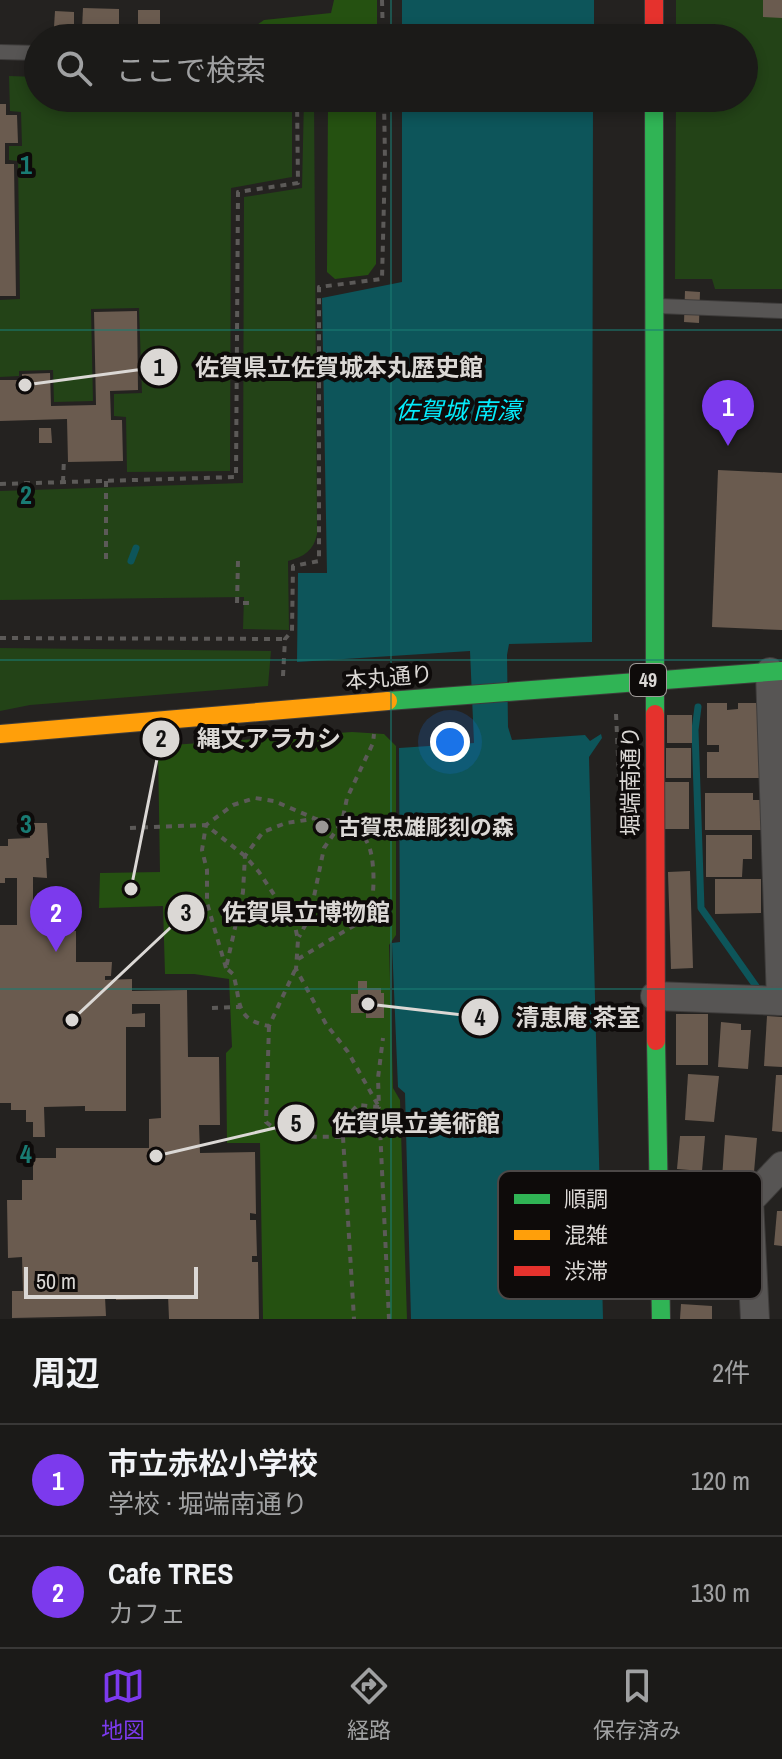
<!DOCTYPE html>
<html lang="ja">
<head>
<meta charset="utf-8">
<style>
  body { margin:0; font-family:"Archivo Narrow","Noto Sans JP",sans-serif; background:#242321; color:#f1f3f6 }
  .scale { position:absolute; left:24px; bottom:20px; width:174px; box-sizing:border-box; padding-left:8px; border:4px solid #dbd8d5; border-top:0; font-size:22px; line-height:28px; white-space:nowrap; color:#dbd8d5; -webkit-text-stroke:6px #0e0b0a; paint-order:stroke }
  .you { position:absolute; left:450px; top:742px; width:28px; height:28px; margin:-20px; border:6px solid #fff; border-radius:50%; background:#1a73e8; box-shadow:0 0 0 12px #1a73e833 }
  .badge { display:grid; place-items:center; width:52px; height:52px; border-radius:50%; background:#7c3aed; color:#fff; font-size:26px; font-weight:700 }
  .pin { position:absolute; translate:-50% -66px; filter:drop-shadow(0 2px 4px #0008) }
  .pin::after { content:''; position:absolute; top:42px; width:28px; height:24px; background:inherit; clip-path:polygon(0 0,100% 0,50% 100%) }
  .list { margin:0; padding:0; list-style:none }
  h2 { display:flex; justify-content:space-between; align-items:center; height:104px; margin:0; padding:0 32px; font-size:34px }
  h2 small { font-size:26px; font-weight:400; color:#a0a1a2 }
  .list li { display:grid; grid-template-columns:52px 1fr auto; gap:24px; align-items:center; box-sizing:border-box; height:112px; padding:0 32px; border-top:2px solid #393837 }
  .list b { display:block; font-size:30px; white-space:nowrap }
  .list p { margin:0; font-size:26px; white-space:nowrap; color:#a0a1a2 }
  .list em { font-size:26px; font-style:normal; color:#a0a1a2 }
  .icon { flex:none; width:44px; height:44px; fill:none; stroke:currentColor; stroke-width:2; stroke-linecap:round; stroke-linejoin:round }
  .map { position:relative; flex:none; width:782px; height:1319px; overflow:hidden }
  .search { position:absolute; background:#1b1a18; box-shadow:0 4px 12px #0003; left:24px; right:24px; top:24px; height:88px; display:flex; align-items:center; gap:20px; box-sizing:border-box; padding:0 28px; border-radius:44px; color:#a0a1a2; font-size:30px }
  .sheet { height:328px; background:#1b1a18 }
  nav { display:flex; justify-content:space-around; align-items:center; box-sizing:border-box; height:112px; border-top:2px solid #393837; background:#1b1a18; font-size:22px; color:#a0a1a2 }
  nav a { display:grid; justify-items:center; gap:4px }
  nav .on { color:#7c3aed }
  .map>svg:first-child { display:block }
</style>
</head>
<body>
<div class="map">
<svg width="782" height="1319" viewBox="0 0 782 1319">
  <rect width="100%" height="100%" fill="#242220"/>
  <g fill="#234317">
    <path d="M 676,0 L 782,0 L 782,289 L 715,289 L 712,279 L 675,279 L 676,98 L 744,98 L 744,38 L 676,38 Z"/>
    <path d="M 9,76 L 38,77 L 38,98 L 292,98 L 292,177 L 231,188 L 230,471 L 127,472 L 126,417 L 114,416 L 114,394 L 142,393 L 139,308 L 91,309 L 93,401 L 54,402 L 53,370 L 19,371 L 19,376 L 0,377 L 0,300 L 20,299 L 18,161 L 9,160 L 9,146 L 22,146 L 21,112 L 10,111 Z"/>
    <path d="M 304,98 L 314,98 L 317,534 C 314,550 304,557 288,561 L 289,630 L 243,629 L 244,597 L 0,600 L 0,491 L 243,483 L 244,197 L 302,188 Z"/>
    <path d="M 0,648 L 271,651 L 268,686 L 30,705 L 0,711 Z"/>
  </g>
  <g fill="#255111">
    <path d="M 334,0 L 377,0 L 377,38 L 42,38 L 44,33 L 247,32 L 264,20 L 331,13 Z"/>
    <path d="M 328,98 L 376,98 L 376,264 L 368,275 L 335,279 L 327,272 Z"/>
    <path d="M 352,732 L 384,734 L 396,746 L 396,935 L 389,945 L 393,1088 L 400,1100 L 407,1319 L 263,1319 L 260,1143 L 227,1143 L 226,1053 L 232,1047 L 229,979 L 194,974 L 165,974 L 163,906 L 99,908 L 100,873 L 160,872 L 158,746 Z"/>
  </g>
  <g fill="#0d555a">
    <rect x="402" y="0" width="192" height="38"/>
    <path d="M 402,98 L 593,98 L 592,642 L 509,644 L 507,655 L 508,727 L 512,740 L 585,735 L 590,741 L 601,734 L 602,738 L 589,757 L 603,1319 L 411,1319 L 405,1093 L 398,1087 L 392,943 L 400,942 L 399,748 L 474,743 L 470,651 L 297,662 L 298,573 L 327,573 L 322,298 L 402,282 Z"/>
  </g>
  <g fill="none" stroke-linecap="round" stroke-linejoin="round">
    <g stroke="#0d555a" stroke-width="7">
      <path d="M 131,561 L 136,548"/>
      <path d="M 698,707 L 695,730 L 701,908 L 758,989 L 763,989"/>
    </g>
  </g>
  <g fill="#6a5b4f">
    <path d="M 763,0 L 782,0 L 782,18 L 763,17 Z"/>
    <path d="M 83,8 L 119,9 L 119,30 L 82,29 Z"/>
    <path d="M 138,10 L 160,10 L 160,26 L 138,25 Z"/>
    <path d="M 55,11 L 74,12 L 74,27 L 54,27 Z"/>
    <path d="M 0,104 L 6,104 L 6,115 L 17,115 L 18,143 L 5,143 L 5,164 L 14,164 L 16,296 L 0,296 Z"/>
    <path d="M 685,291 L 700,292 L 699,323 L 684,322 Z"/>
    <path d="M 137,311 L 138,390 L 110,391 L 111,420 L 122,420 L 123,461 L 68,462 L 67,419 L 0,421 L 0,380 L 22,380 L 22,374 L 50,373 L 51,406 L 96,405 L 94,312 Z"/>
    <path d="M 39,428 L 51,428 L 52,443 L 39,443 Z"/>
    <path d="M 718,470 L 782,473 L 782,630 L 712,627 Z"/>
    <path d="M 707,703 L 727,703 L 727,710 L 738,709 L 738,703 L 759,703 L 759,778 L 707,778 L 707,752 L 719,752 L 719,745 L 707,745 Z"/>
    <rect x="667" y="715" width="25" height="28"/>
    <rect x="666" y="748" width="25" height="30"/>
    <rect x="664" y="782" width="25" height="47"/>
    <path d="M 705,793 L 753,793 L 753,800 L 762,800 L 762,830 L 705,830 Z"/>
    <path d="M 30,823 L 47,823 L 49,858 L 46,858 L 47,878 L 33,877 L 33,905 L 39,905 L 39,917 L 45,917 L 45,931 L 76,931 L 76,962 L 112,962 L 111,976 L 105,976 L 105,980 L 132,979 L 132,991 L 187,990 L 188,1057 L 219,1057 L 220,1125 L 199,1125 L 200,1153 L 255,1152 L 256,1214 L 250,1213 L 250,1220 L 256,1220 L 257,1256 L 252,1256 L 252,1262 L 258,1262 L 259,1319 L 169,1319 L 168,1295 L 157,1296 L 157,1299 L 116,1300 L 116,1296 L 105,1297 L 106,1316 L 12,1318 L 12,1291 L 23,1291 L 22,1257 L 8,1258 L 7,1200 L 22,1200 L 22,1180 L 33,1180 L 33,1158 L 56,1158 L 56,1148 L 149,1148 L 149,1119 L 161,1118 L 160,1004 L 132,1004 L 132,1014 L 145,1013 L 145,1027 L 126,1027 L 126,1111 L 85,1111 L 85,1106 L 44,1107 L 45,1137 L 33,1137 L 33,1122 L 26,1122 L 26,1110 L 11,1110 L 11,1103 L 0,1103 L 0,925 L 17,925 L 17,878 L 5,878 L 5,883 L 0,883 L 0,846 L 8,846 L 8,839 L 30,838 Z"/>
    <path d="M 706,835 L 752,835 L 752,859 L 743,859 L 742,877 L 706,877 Z"/>
    <path d="M 690,871 L 693,968 L 671,969 L 668,872 Z"/>
    <path d="M 715,879 L 761,879 L 761,913 L 715,914 Z"/>
    <path d="M 358,981 L 367,981 L 367,988 L 381,988 L 381,993 L 384,993 L 384,1018 L 366,1018 L 366,1013 L 351,1013 L 351,994 L 358,994 Z"/>
    <rect x="676" y="1014" width="32" height="51"/>
    <path d="M 767,1016 L 782,1017 L 782,1067 L 764,1066 Z"/>
    <path d="M 721,1022 L 741,1024 L 741,1030 L 751,1030 L 748,1069 L 718,1067 Z"/>
    <path d="M 688,1074 L 719,1076 L 714,1122 L 685,1120 Z"/>
    <path d="M 776,1075 L 782,1075 L 782,1132 L 772,1131 Z"/>
    <path d="M 725,1135 L 757,1138 L 754,1172 L 743,1171 L 742,1180 L 722,1179 Z"/>
    <path d="M 680,1136 L 705,1136 L 702,1171 L 677,1169 Z"/>
    <path d="M 777,1211 L 782,1211 L 782,1246 L 774,1245 Z"/>
    <path d="M 681,1304 L 712,1306 L 712,1319 L 680,1319 Z"/>
  </g>
  <g fill="none" stroke-linecap="round" stroke-linejoin="round">
    <g stroke="#3e3c3b" stroke-width="16">
      <g id="lane">
        <path d="M 0,52 L 38,53"/>
        <path d="M 658,306 L 782,311"/>
      </g>
    </g>
    <g stroke="#3e3c3b" stroke-width="30">
      <g id="street">
        <path d="M 770,672 L 781,1001"/>
        <path d="M 655,996 L 782,1001"/>
        <path d="M 659,1196 L 749,1201"/>
        <path d="M 755,1319 L 749,1201 L 782,1166"/>
      </g>
    </g>
    <g stroke="#3e3c3b" stroke-width="20">
      <g id="fast">
        <path d="M 654,98 L 655,714"/>
        <path d="M 388,701 L 782,671"/>
        <path d="M 656,1041 L 661,1319"/>
      </g>
    </g>
    <g stroke="#3e3c3b" stroke-width="20">
      <path id="slow" d="M 0,734 L 388,701"/>
    </g>
    <g stroke="#3e3c3b" stroke-width="20">
      <g id="jam">
        <path d="M 654,0 L 654,38"/>
        <path d="M 655,714 L 656,1041"/>
      </g>
    </g>
    <g stroke="#5c5a58" stroke-width="4" stroke-dasharray="6 6" stroke-linecap="butt">
      <path d="M 382,0 L 383,38"/>
      <path d="M 106,481 L 106,561"/>
      <path d="M 63,482 L 64,458"/>
      <path d="M 0,484 L 236,477 L 238,192 L 298,183 L 297,98"/>
      <path d="M 238,561 L 237,603 L 250,603"/>
      <path d="M 0,638 L 285,639"/>
      <path d="M 283,676 L 285,639 L 292,631 L 293,566 L 319,561 L 319,287 L 382,279 L 385,161 L 384,98"/>
      <path d="M 616,714 L 621,817"/>
      <path d="M 130,828 L 206,825 L 245,856 L 259,872 L 295,926 L 298,940 L 296,969 L 326,1024 L 348,1052 L 379,1107 L 389,1319"/>
      <path d="M 298,959 L 365,919 C 376,907 376,857 367,842 C 362,832 352,828 342,822 L 324,848 L 310,916 L 299,937"/>
      <path d="M 226,968 L 207,903 L 207,870 L 202,850 L 206,825 L 233,805 L 255,798 L 274,801 L 316,819 L 342,822 L 347,798 L 373,743 L 374,734"/>
      <path d="M 295,970 L 269,1026 C 233,1019 242,1002 233,974 L 226,968 L 243,892 L 245,856 L 263,832 L 286,823 L 313,819"/>
      <path d="M 212,1008 L 239,1007"/>
      <path d="M 269,1026 L 266,1122 C 287,1140 316,1136 343,1137 L 349,1114 L 358,1105 L 379,1107 L 378,1078 L 383,1038"/>
      <path d="M 343,1137 L 354,1319"/>
    </g>
    <use href="#lane" stroke="#575554" stroke-width="14"/>
    <use href="#street" stroke="#575554" stroke-width="28"/>
    <use href="#fast" stroke="#30b455" stroke-width="18"/>
    <use href="#slow" stroke="#ff9f0a" stroke-width="18"/>
    <use href="#jam" stroke="#e5322d" stroke-width="18"/>
  </g>
  <path fill="none" stroke="#197b73" stroke-width="2" stroke-opacity="0.55" d="M 391,0 L 391,38M 391,98 L 391,1319M 0,330 L 782,330M 0,660 L 782,660M 0,989 L 782,989"/>
  <circle fill="#9b9896" stroke="#0e0b0a" stroke-width="3" cx="322" cy="827" r="8"/>
  <g text-anchor="middle" stroke-width="8" stroke-linejoin="round" paint-order="stroke">
    <rect fill="#0e0b0a" stroke="#9e9a98" stroke-width="2" x="630" y="664" width="36" height="32" rx="6"/>
    <g font-size="20" font-weight="bold" fill="#dbd8d5">
      <text x="648" y="687">49</text>
    </g>
    <g font-size="22" fill="#dbd8d5" stroke="#0e0b0a">
      <text transform="translate(389 677) rotate(-5)" y="8">本丸通り</text>
      <text transform="translate(630 781) rotate(-90)" y="8">堀端南通り</text>
    </g>
    <g font-size="22" font-weight="bold" fill="#dbd8d5" stroke="#0e0b0a" text-anchor="start">
      <text x="338" y="835">古賀忠雄彫刻の森</text>
    </g>
    <g font-size="24" font-style="italic" fill="#04ecfb" stroke="#0e0b0a">
      <text x="458" y="419">佐賀城 南濠</text>
    </g>
  </g>
  <rect x="498" y="1171" width="264" height="128" rx="12" fill="#0e0b0a" stroke="#4c4847" stroke-width="2"/>
  <rect x="514" y="1194" width="36" height="10" fill="#30b455"/>
  <rect x="514" y="1230" width="36" height="10" fill="#ff9f0a"/>
  <rect x="514" y="1266" width="36" height="10" fill="#e5322d"/>
  <g font-size="22" fill="#dbd8d5">
    <text x="564" y="1207">順調</text>
    <text x="564" y="1243">混雑</text>
    <text x="564" y="1279">渋滞</text>
  </g>
  <g font-size="26" text-anchor="middle" font-weight="bold" fill="#197b73" stroke="#0e0b0a" stroke-width="8" stroke-linejoin="round" paint-order="stroke">
    <text x="26" y="174">1</text>
    <text x="26" y="504">2</text>
    <text x="26" y="833">3</text>
    <text x="26" y="1163">4</text>
  </g>
  <path fill="none" stroke="#dbd8d5" stroke-width="3" d="M25 385L159 367M131 889L161 739M72 1020L186 913M368 1004L480 1017M156 1156L296 1123"/>
  <g fill="#dbd8d5" stroke="#0e0b0a" stroke-width="3">
    <circle cx="25" cy="385" r="8"/>
    <circle cx="131" cy="889" r="8"/>
    <circle cx="72" cy="1020" r="8"/>
    <circle cx="368" cy="1004" r="8"/>
    <circle cx="156" cy="1156" r="8"/>
    <circle cx="159" cy="367" r="20"/>
    <circle cx="161" cy="739" r="20"/>
    <circle cx="186" cy="913" r="20"/>
    <circle cx="480" cy="1017" r="20"/>
    <circle cx="296" cy="1123" r="20"/>
  </g>
  <g font-size="24" text-anchor="middle" font-weight="bold" fill="#111">
    <text x="159" y="376">1</text>
    <text x="161" y="747">2</text>
    <text x="186" y="921">3</text>
    <text x="480" y="1026">4</text>
    <text x="296" y="1132">5</text>
  </g>
  <g font-size="24" text-anchor="middle" font-weight="bold" fill="#dbd8d5" stroke="#0e0b0a" stroke-width="8" stroke-linejoin="round" paint-order="stroke">
    <text x="339" y="376">佐賀県立佐賀城本丸歴史館</text>
    <text x="269" y="747">縄文アラカシ</text>
    <text x="306" y="921">佐賀県立博物館</text>
    <text x="578" y="1026">清恵庵 茶室</text>
    <text x="416" y="1132">佐賀県立美術館</text>
  </g>
</svg>
<div class="scale">50 m</div>
<div class="you"></div>
<div class="pin badge" style="left:728px;top:446px">1</div>
<div class="pin badge" style="left:56px;top:952px">2</div>
<div class="search"><svg class="icon" aria-label="search" viewBox="0 0 24 24"><circle cx="10" cy="10" r="6"/><path d="M15 15l6 6"/></svg>ここで検索</div>
</div>
<section class="sheet">
<h2>周辺<small>2件</small></h2>
<ul class="list">
<li><span class="badge">1</span><div><b>市立赤松小学校</b><p>学校 · 堀端南通り</p></div><em>120 m</em></li>
<li><span class="badge">2</span><div><b>Cafe TRES</b><p>カフェ</p></div><em>130 m</em></li>
</ul>
</section>
<nav>
<a class="on"><svg class="icon" aria-label="map" viewBox="0 0 24 24"><path d="M3 6l6-2 6 2 6-2v14l-6 2-6-2-6 2zM9 4v14M15 6v14"/></svg>地図</a>
<a><svg class="icon" aria-label="directions" viewBox="0 0 24 24"><path d="M12 3l9 9-9 9-9-9zM9 14v-3h6M13 9l2 2-2 2"/></svg>経路</a>
<a><svg class="icon" aria-label="saved" viewBox="0 0 24 24"><path d="M7 4h10v16l-5-4-5 4z"/></svg>保存済み</a>
</nav>
</body>
</html>
